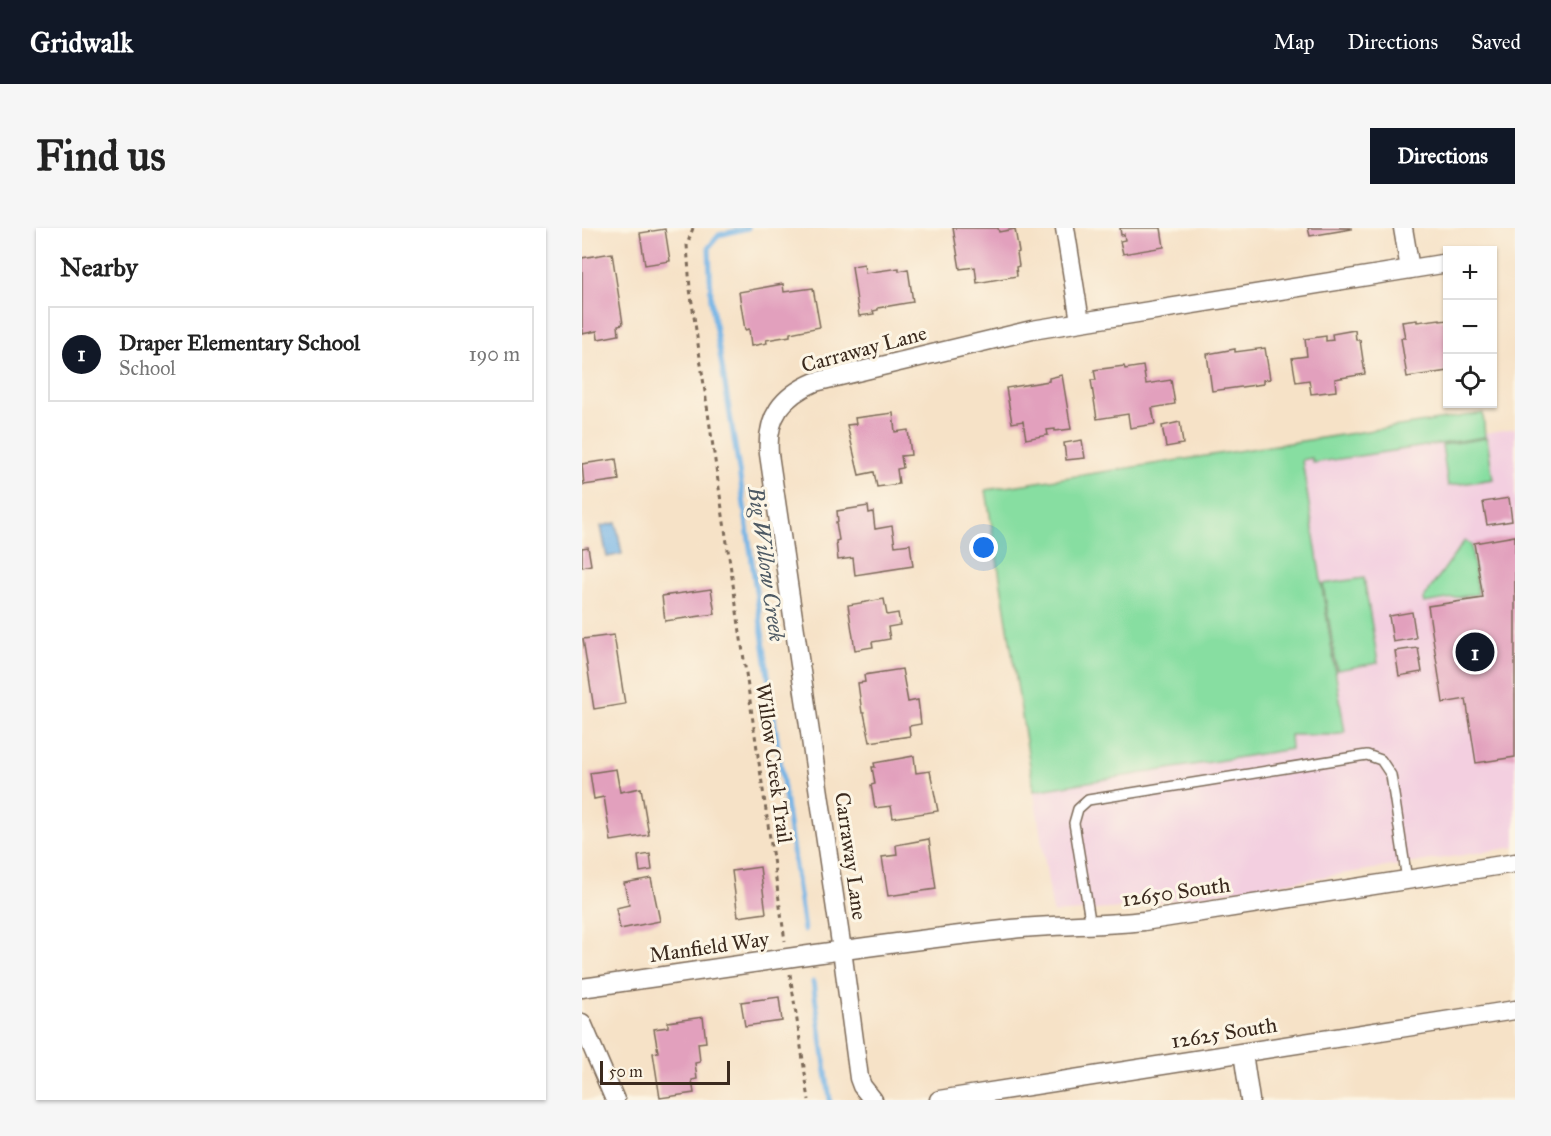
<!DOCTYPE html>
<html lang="en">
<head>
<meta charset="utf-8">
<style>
  body { margin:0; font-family:"IM FELL Great Primer",serif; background:#f6f6f6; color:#222 }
  .controls { position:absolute; right:18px; top:18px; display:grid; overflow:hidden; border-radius:0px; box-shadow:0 2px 4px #0004 }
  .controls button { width:54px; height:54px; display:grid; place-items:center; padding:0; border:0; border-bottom:2px solid #e0e0e0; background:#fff; color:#222; font:30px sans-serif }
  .scale { position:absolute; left:18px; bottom:15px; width:130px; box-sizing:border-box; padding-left:6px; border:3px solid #3b2a1e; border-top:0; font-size:16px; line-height:21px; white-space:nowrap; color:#3b2a1e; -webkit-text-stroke:4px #fcf5e5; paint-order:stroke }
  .you { position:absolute; left:402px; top:320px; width:21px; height:21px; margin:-15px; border:4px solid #fff; border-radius:50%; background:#1a73e8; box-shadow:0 0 0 9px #1a73e833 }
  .badge { display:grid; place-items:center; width:39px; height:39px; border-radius:50%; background:#111827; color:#fff; font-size:20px; font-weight:700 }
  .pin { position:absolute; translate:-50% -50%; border:3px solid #fff; box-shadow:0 2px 6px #0006 }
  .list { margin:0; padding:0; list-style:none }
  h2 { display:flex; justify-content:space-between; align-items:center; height:78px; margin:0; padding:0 24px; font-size:26px }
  h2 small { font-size:20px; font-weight:400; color:#767676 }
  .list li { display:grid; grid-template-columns:39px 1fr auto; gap:18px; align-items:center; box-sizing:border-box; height:96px; margin:0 12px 12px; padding:0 12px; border:2px solid #e0e0e0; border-radius:0px }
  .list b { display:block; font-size:22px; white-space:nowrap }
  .list p { margin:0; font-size:20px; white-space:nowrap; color:#767676 }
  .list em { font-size:20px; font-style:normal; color:#767676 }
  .icon { flex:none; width:33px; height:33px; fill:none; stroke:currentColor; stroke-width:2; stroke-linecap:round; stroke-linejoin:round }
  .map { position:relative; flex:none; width:933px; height:872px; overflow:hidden; border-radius:0px }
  header { display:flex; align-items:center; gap:36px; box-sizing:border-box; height:84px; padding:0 30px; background:#111827; color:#fff }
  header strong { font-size:28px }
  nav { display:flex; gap:33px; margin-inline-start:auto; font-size:21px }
  .intro { display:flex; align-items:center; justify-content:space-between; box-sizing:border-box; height:144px; padding:0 36px }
  h1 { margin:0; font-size:42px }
  .button { padding:15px 27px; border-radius:0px; background:#111827; color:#fff; font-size:21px; font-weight:700 }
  main { display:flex; gap:36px; padding:0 36px }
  aside { flex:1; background:#fff; border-radius:0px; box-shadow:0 2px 4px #0004 }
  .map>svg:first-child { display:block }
</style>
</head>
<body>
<header>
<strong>Gridwalk</strong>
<nav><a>Map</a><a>Directions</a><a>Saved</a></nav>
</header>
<div class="intro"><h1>Find us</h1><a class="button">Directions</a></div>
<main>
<aside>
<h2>Nearby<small></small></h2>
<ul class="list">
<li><span class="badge">1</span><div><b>Draper Elementary School</b><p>School</p></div><em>190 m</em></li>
</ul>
</aside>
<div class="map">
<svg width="933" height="872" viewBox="0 0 933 872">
  <rect width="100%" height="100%" fill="#fcf5e5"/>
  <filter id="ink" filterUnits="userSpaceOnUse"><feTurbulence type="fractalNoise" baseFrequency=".0167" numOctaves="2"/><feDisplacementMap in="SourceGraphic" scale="12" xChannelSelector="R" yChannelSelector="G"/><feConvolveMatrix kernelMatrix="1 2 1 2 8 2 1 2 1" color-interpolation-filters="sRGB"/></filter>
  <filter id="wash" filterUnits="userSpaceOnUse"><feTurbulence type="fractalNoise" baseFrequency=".008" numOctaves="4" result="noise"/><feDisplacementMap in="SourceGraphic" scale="24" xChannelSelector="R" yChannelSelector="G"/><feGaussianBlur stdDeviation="1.35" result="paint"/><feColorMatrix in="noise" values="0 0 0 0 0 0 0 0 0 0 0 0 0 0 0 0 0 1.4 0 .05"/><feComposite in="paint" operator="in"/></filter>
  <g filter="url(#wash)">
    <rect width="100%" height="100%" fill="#f6e2c7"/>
    <path fill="#f3cfe0" d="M 901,185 L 903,205 L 933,200 L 933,619 L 540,680 L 471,685 L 404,262 Z"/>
    <g fill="#87dea1" stroke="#618460" stroke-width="1.5">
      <path d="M 901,185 L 903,209 L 731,235 L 730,230 L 720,232 L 763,505 L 750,507 L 708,507 L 709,521 L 452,563 L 404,262 Z"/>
      <path d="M 905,210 L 911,251 L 866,258 L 860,217 Z"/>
      <path d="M 883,312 L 889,317 L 896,366 L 842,375 L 841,371 Z"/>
      <path d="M 782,350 L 796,435 L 755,442 L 741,356 Z"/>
    </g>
    <path fill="#72b3e6" stroke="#566e82" stroke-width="1.5" d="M 34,295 L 40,326 L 25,329 L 19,298 Z"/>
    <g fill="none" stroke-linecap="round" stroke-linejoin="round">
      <g stroke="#72b3e6" stroke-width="5">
        <path d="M 166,0 L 137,7 L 127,19 L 129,72 L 157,242 L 222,702"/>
        <path d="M 231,754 L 248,872"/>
      </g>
    </g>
    <g id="blocks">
      <g fill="#e2a0bd">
        <path d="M 371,0 L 416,0 L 417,4 L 433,1 L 437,24 L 435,25 L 437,38 L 434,39 L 435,48 L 395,55 L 393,39 L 378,41 Z"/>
        <path d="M 538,0 L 579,0 L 582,19 L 541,26 L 538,13 L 543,12 L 542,6 L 539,7 Z"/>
        <path d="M 726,0 L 769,0 L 769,1 L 728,8 Z"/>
        <path d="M 83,1 L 88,33 L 63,37 L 58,5 Z"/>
        <path d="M 30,25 L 41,96 L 36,97 L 37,107 L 16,111 L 15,103 L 0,106 L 0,30 Z"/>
        <path d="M 282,36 L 283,45 L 317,40 L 317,43 L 326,41 L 331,74 L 296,80 L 296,82 L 291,83 L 292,86 L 277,88 L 270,38 Z"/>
        <path d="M 201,56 L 202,64 L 231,60 L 238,99 L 208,105 L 208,108 L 184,112 L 185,115 L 169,118 L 167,101 L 163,102 L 157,64 Z"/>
        <path d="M 858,91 L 858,93 L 866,92 L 866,143 L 825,149 L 819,110 L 823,110 L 820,94 L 835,92 L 835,94 Z"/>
        <path d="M 773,102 L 774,112 L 778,112 L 783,146 L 753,151 L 754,163 L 729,166 L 727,152 L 714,154 L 710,130 L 725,128 L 723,111 L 744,108 L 744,113 L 751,112 L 750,106 Z"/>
        <path d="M 683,120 L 688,151 L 681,152 L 681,156 L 630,163 L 625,126 L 653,121 L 653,124 Z"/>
        <path d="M 542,138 L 543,141 L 561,138 L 564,156 L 589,152 L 593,176 L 570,180 L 573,196 L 548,200 L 546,186 L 515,191 L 509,152 L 514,152 L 512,142 Z"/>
        <path d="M 480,147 L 489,201 L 473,203 L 473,201 L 465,202 L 466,207 L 444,211 L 441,193 L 430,195 L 424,160 L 467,153 L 467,150 Z"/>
        <path d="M 311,185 L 313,204 L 326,202 L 329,227 L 319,228 L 321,240 L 315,241 L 317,256 L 295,259 L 292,244 L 277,247 L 265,197 L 274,196 L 273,190 Z"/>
        <path d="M 598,194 L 601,216 L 584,219 L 580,198 Z"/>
        <path d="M 500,212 L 503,230 L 484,232 L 482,215 Z"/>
        <path d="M 34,231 L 37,252 L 2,257 L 0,236 Z"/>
        <path d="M 927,270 L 930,293 L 905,297 L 901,274 Z"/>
        <path d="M 286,278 L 287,285 L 291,284 L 293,301 L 310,298 L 313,318 L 328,316 L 331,338 L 273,347 L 271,330 L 256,332 L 254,313 L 257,312 L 254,294 L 256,294 L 255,283 Z"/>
        <path d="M 933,308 L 933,529 L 894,535 L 884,471 L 861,475 L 846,378 L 901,370 L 892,315 Z"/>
        <path d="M 6,319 L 9,337 L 0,339 L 0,320 Z"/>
        <path d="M 129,361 L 133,386 L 83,393 L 80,368 Z"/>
        <path d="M 302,371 L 305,387 L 316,385 L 318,397 L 306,399 L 308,411 L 290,414 L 291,419 L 273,422 L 266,377 Z"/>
        <path d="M 830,384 L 834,410 L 811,414 L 807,388 Z"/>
        <path d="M 32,407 L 43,476 L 12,481 L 1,411 Z"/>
        <path d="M 836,420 L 840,444 L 817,448 L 813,423 Z"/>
        <path d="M 320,441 L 326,474 L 336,472 L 339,496 L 327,498 L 328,508 L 288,514 L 282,485 L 280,485 L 276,455 L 283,454 L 282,447 Z"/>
        <path d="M 332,528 L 334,545 L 348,543 L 356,583 L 311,590 L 309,578 L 293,580 L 289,557 L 293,556 L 290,539 L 293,539 L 292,535 Z"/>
        <path d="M 34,541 L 38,564 L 59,560 L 67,607 L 29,613 L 22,569 L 12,571 L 8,545 Z"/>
        <path d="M 347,611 L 354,661 L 306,668 L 300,629 L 315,627 L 314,617 Z"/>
        <path d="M 68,626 L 70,642 L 58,644 L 56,628 Z"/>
        <path d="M 178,639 L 184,685 L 156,689 L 150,643 Z"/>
        <path d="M 69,650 L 78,693 L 38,701 L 34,680 L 47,677 L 42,655 Z"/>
        <path d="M 197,769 L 200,793 L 163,798 L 159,774 Z"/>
        <path d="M 121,789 L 124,814 L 116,815 L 118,834 L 113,835 L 115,851 L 110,852 L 112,865 L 78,870 L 71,825 L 76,824 L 72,801 L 86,799 L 86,794 Z"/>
      </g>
    </g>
  </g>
  <g filter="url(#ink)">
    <use href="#blocks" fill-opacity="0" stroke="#7c6a59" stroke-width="1.5"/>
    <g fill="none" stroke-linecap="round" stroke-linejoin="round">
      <g stroke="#7c6a59" stroke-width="12">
        <path id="service" d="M 509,698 L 492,595 L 496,581 L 506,572 L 778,528 L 785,527 L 799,532 L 809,547 L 825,652"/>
      </g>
      <g stroke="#7c6a59" stroke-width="21">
        <g id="minor">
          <path d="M 483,0 L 498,93"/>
          <path d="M 821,0 L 828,41"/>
          <path d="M 0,760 C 143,739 286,717 430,701 C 474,696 518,698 562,693 L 933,635"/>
          <path d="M 0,795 L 33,872"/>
          <path d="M 661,825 L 668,872"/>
          <path d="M 291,872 L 280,858 L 277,850 L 260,722 L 187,226 C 184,189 200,168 233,154 L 450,102 L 866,35"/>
          <path d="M 357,872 L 933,782"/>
        </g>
      </g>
      <g stroke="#7c6a59" stroke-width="3" stroke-dasharray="4.5 4.5" stroke-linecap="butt">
        <path d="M 111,0 L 105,17 L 108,61 L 203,713"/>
        <path d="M 208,746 L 227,872"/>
      </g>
      <use href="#service" stroke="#fff" stroke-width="9"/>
      <use href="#minor" stroke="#fff" stroke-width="18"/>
    </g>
  </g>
  <g text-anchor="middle" stroke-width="6" stroke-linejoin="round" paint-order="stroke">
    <g font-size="21" fill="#3b2a1e" stroke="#fcf5e5">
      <text transform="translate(282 121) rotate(-15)" y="7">Carraway Lane</text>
      <text transform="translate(192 535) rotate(82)" y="7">Willow Creek Trail</text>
      <text transform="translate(269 628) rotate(82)" y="7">Carraway Lane</text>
      <text transform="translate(594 664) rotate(-8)" y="7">12650 South</text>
      <text transform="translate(127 719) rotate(-8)" y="7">Manfield Way</text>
      <text transform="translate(642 805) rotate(-9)" y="7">12625 South</text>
    </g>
    <g font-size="22" font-style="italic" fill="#4e5a64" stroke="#fcf5e5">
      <text transform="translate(185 336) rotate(82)" y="8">Big Willow Creek</text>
    </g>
  </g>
</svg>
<div class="controls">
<button>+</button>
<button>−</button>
<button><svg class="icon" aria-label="locate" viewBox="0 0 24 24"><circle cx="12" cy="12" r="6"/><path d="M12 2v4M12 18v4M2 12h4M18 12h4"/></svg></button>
</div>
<div class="scale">50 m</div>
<div class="you"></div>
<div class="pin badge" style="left:893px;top:424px">1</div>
</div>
</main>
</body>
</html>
